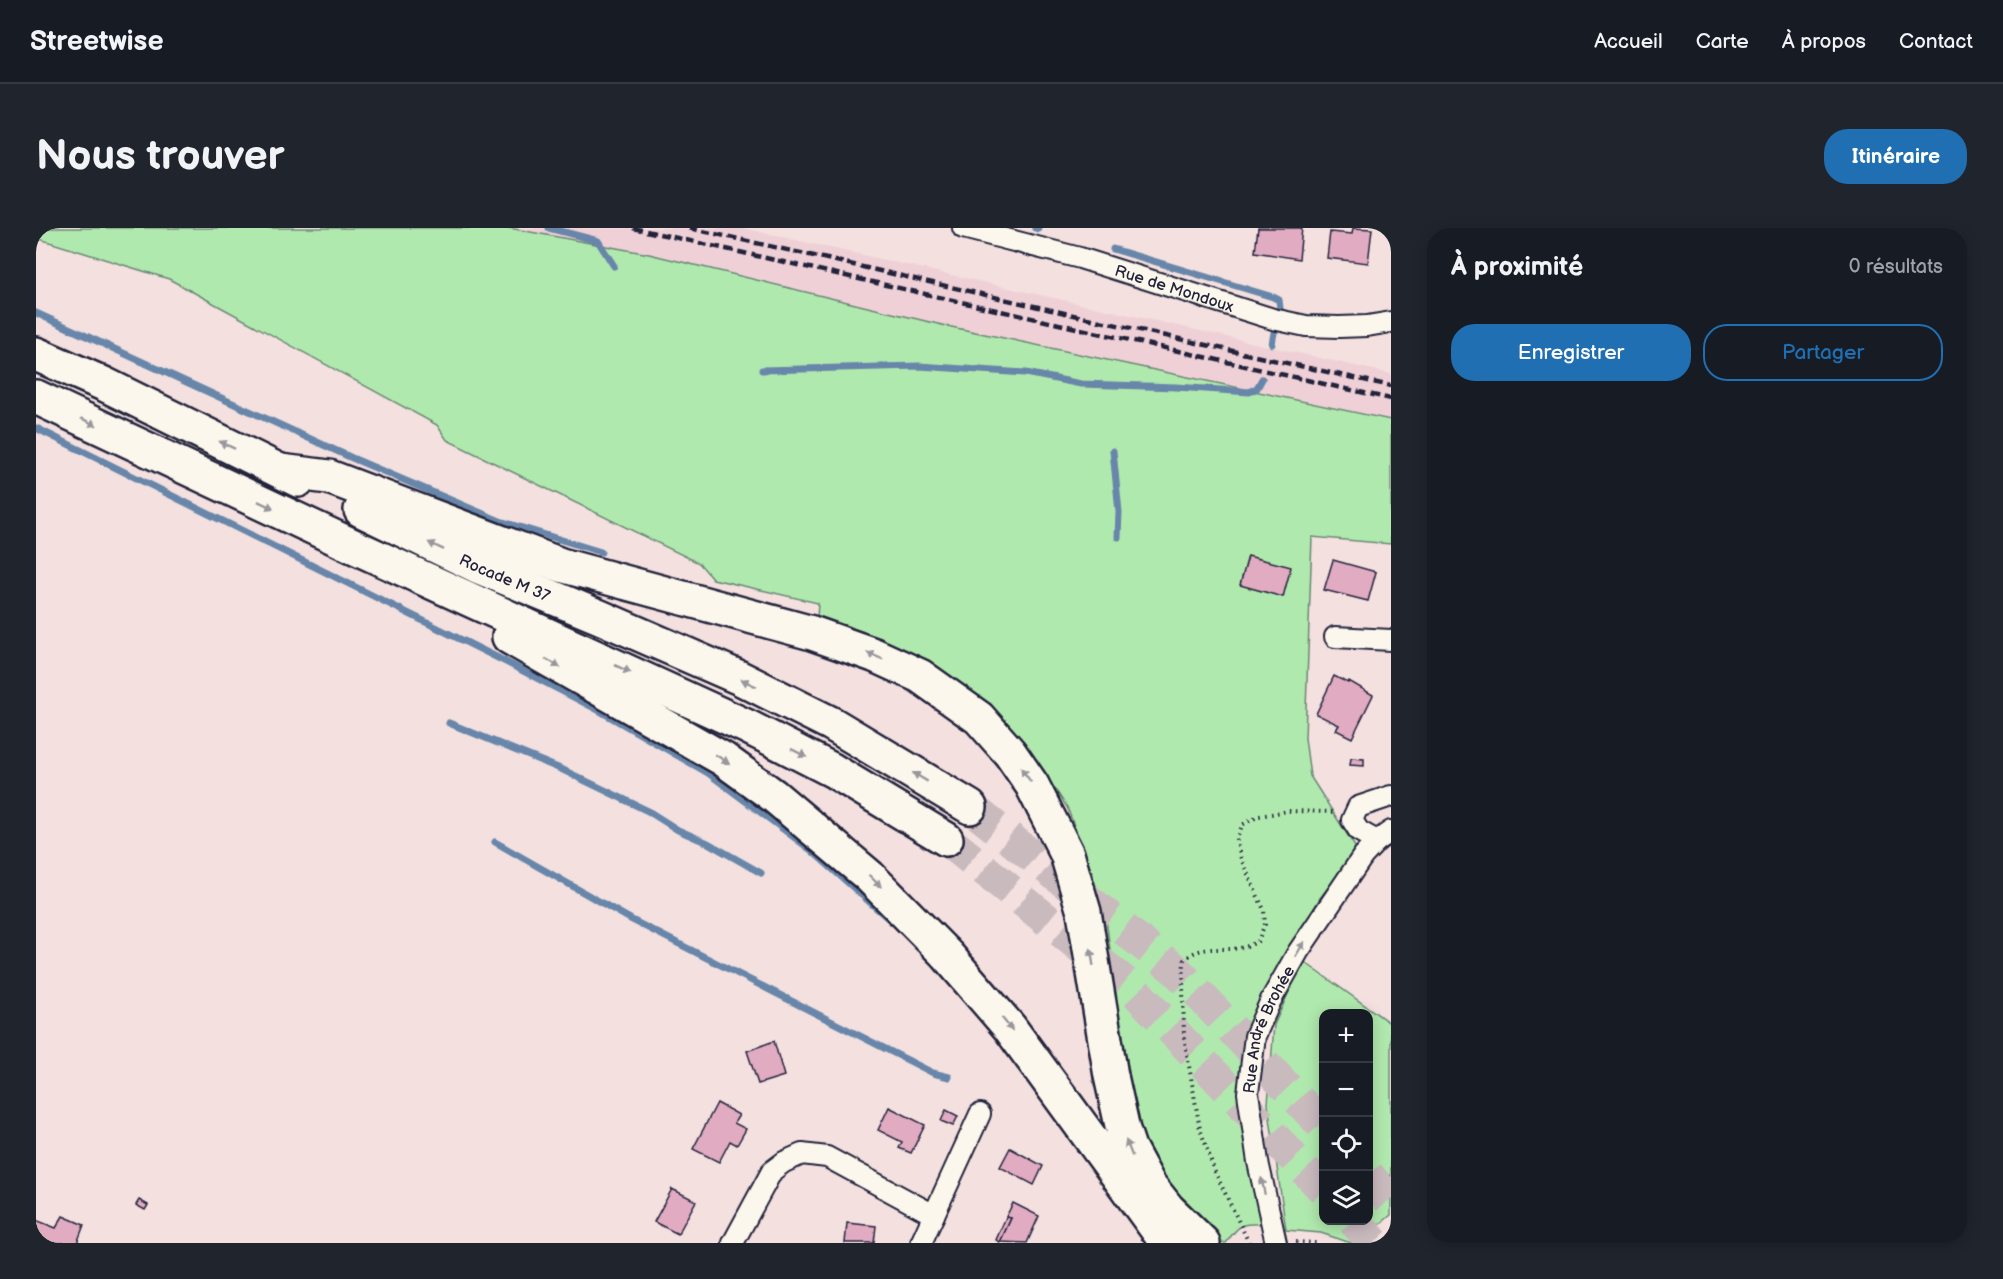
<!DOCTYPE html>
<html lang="fr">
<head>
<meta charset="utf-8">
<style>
  body { margin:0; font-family:"Balsamiq Sans",sans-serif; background:#20242c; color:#f1f3f6 }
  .controls { position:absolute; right:18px; bottom:18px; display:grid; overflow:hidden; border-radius:12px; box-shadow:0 3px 15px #0003 }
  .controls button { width:54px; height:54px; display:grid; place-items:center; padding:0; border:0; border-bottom:2px solid #363941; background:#171b24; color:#f1f3f6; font:30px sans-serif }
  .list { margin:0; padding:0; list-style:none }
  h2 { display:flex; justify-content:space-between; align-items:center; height:78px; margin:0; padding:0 24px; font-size:26px }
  h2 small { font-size:20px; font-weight:400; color:#9ea1a6 }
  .actions { display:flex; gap:12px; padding:18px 24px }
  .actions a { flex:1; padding:14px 0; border:2px solid #1f6fb2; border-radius:24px; text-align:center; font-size:21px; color:#1f6fb2 }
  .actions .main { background:#1f6fb2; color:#fff }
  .icon { flex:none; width:33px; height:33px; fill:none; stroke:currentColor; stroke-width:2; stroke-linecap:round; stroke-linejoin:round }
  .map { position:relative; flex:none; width:1355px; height:1015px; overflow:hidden; border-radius:24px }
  header { display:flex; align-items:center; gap:36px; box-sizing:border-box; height:84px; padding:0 30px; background:#171b24; border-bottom:2px solid #363941 }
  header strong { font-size:28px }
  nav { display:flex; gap:33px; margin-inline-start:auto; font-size:21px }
  .intro { display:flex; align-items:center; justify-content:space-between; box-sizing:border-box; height:144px; padding:0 36px }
  h1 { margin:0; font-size:42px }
  .button { padding:15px 27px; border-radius:24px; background:#1f6fb2; color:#fff; font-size:21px; font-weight:700 }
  main { display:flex; gap:36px; padding:0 36px }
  aside { flex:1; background:#171b24; border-radius:24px; box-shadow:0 3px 15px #0003 }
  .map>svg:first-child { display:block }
</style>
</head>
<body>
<header>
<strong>Streetwise</strong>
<nav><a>Accueil</a><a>Carte</a><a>À propos</a><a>Contact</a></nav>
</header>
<div class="intro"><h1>Nous trouver</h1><a class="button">Itinéraire</a></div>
<main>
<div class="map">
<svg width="1355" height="1015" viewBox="0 0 1355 1015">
  <rect width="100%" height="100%" fill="#f3e0df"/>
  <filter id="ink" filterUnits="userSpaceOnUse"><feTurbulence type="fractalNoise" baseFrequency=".0167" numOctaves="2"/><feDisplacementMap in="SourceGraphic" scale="12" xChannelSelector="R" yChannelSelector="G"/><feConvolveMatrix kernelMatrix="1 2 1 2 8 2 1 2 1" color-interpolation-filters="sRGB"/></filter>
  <g filter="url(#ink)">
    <path fill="#eed0d6" d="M 473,0 L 706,0 L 1355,146 L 1355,192 L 906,97 L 613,26 Z"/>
    <g fill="#b0e9ae" stroke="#698674" stroke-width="1.5" fill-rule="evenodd">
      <path d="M 0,0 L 473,0 L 613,26 L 906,97 L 1355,192 L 1355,316 L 1276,309 L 1269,510 L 1274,548 L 1321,622 L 1284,670 L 1222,778 L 1207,831 L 1228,996 C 1205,995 1203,996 1190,1015 L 1188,1015 L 1142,970 L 1116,929 L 1100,889 L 1079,761 L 1070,691 L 1055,642 L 1031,579 L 999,531 L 949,476 L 781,390 L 782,375 L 677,351 L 663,335 L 411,212 L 401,197 L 133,51 L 0,10 Z"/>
      <path d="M 1267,733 L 1355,796 L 1355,987 L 1321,1015 L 1315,1015 L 1285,1005 L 1250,1002 L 1232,876 L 1238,797 ZM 1288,786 L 1332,786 L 1332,992 L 1288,992 Z"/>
    </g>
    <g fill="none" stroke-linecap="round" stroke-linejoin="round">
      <g stroke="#6786a9" stroke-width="7">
        <path d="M 513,0 L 562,13 L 578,38"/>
        <path d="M 999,0 L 1002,1"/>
        <path d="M 1077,21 L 1237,69 L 1243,72 L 1244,80"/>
        <path d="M 0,85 L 316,230 L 464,293 L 565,324"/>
        <path d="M 1236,116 L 1239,99"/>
        <path d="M 726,142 L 883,138 L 990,145 L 1045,156 L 1140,159 L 1213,164 L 1221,160 L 1226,151"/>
        <path d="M 0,200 L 470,434 L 564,483 L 672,545 L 775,622 L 856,694"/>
        <path d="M 1077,223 L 1083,284 L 1082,309"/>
        <path d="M 413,495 L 527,542 L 612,583 L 642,602 L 672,615 L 725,645"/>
        <path d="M 459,614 L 596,692 L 897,845 L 913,849"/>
      </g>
    </g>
    <g fill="#e1abc2" stroke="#22223b" stroke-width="1.5">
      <path d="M 1222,0 L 1266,0 L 1263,31 L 1219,24 Z"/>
      <path d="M 1317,0 L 1336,1 L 1332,35 L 1291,30 L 1294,4 L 1316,6 Z"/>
      <path d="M 1212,328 L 1255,339 L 1247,369 L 1204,357 Z"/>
      <path d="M 1297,332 L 1340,344 L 1332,373 L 1288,362 Z"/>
      <path d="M 1298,448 L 1312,455 L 1313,453 L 1337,467 L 1316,510 L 1300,502 L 1303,497 L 1280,486 Z"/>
      <path d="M 1315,530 L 1328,531 L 1328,538 L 1314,537 Z"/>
      <path d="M 738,813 L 748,848 L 722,856 L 711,823 Z"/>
      <path d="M 681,875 L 703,887 L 698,895 L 710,901 L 701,917 L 694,913 L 683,934 L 657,921 Z"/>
      <path d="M 853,879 L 889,897 L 875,925 L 863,920 L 866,914 L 842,902 Z"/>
      <path d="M 910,882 L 922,888 L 917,898 L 905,893 Z"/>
      <path d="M 974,920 L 1007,938 L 998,957 L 964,939 Z"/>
      <path d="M 636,961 L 660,973 L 642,1006 L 618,994 Z"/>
      <path d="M 103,972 L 112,977 L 109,982 L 100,977 Z"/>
      <path d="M 977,975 L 1003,988 L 991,1015 L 964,1014 L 975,990 L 970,989 Z"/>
      <path d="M 27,988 L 48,997 L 41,1015 L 0,1015 L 0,992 L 20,1000 Z"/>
      <path d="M 970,989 L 975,990 L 964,1014 L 960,1012 Z"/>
      <path d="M 811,995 L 840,998 L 838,1015 L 809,1015 Z"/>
    </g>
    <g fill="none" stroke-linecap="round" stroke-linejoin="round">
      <g stroke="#c9babe" stroke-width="33" stroke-dasharray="33 16" stroke-linecap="butt">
        <path d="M 934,579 L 1141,743 L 1288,899"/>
        <path d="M 910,611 L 1097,761 L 1288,962"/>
        <path d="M 1332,947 L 1355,974"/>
        <path d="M 1317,992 L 1338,1015"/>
      </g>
      <g stroke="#22223b" stroke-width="24">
        <g id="street">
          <path id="s1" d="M 927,0 L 1044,30 L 1237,91 L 1270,98 L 1303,99 L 1331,98 L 1355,94"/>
          <path d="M 1299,409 L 1355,412"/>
          <path d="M 1341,613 L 1323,603 L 1316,592 L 1322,579 L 1355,568"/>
          <path d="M 697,1015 L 736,943 L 748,934 L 766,926 L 791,929 L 898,987"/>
          <path d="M 885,1015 L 944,886"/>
          <path id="s2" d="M 1240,1015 L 1222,934 L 1212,865 L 1219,808 L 1235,772 L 1262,724 L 1327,628 L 1341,613 L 1355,603"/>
        </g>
      </g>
      <g stroke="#22223b" stroke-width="38">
        <g id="highway">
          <path d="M 0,126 L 68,156 L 262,252"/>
          <path d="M 0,169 L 317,318 L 712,499 L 796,542 L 910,611"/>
          <path d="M 244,243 L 293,249 L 525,337 L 776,405 L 838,427 L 884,448 L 943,490 L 974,525 L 996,557 L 1031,626 L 1048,684 L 1075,848 L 1087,902 L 1093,920 L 1113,957 L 1132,981 L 1167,1015"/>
          <path id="s3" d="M 325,282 L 441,338 L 564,389 L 702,449 L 796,496 L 934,579"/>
          <path d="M 473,409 L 687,531 L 738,568 L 833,648 L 911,727 L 974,800 L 1131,1015"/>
        </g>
      </g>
      <g stroke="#22223b" stroke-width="4" stroke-dasharray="1.5 4.5" stroke-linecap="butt">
        <path d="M 1260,1014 L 1280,1015"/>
        <path d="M 1213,1015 L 1179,944 L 1164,901 L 1148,809 L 1147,759 L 1148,732 C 1167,714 1186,725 1208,719 C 1213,718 1218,715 1222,713 L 1229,696 L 1228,682 L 1205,631 L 1201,612 L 1206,597 L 1223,588 L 1252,583 L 1297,584"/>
      </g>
      <use href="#street" stroke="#fbf7ec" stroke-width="20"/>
      <use href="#highway" stroke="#fbf7ec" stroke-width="33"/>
      <g stroke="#22223b" stroke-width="4.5" stroke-dasharray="9 4.5" stroke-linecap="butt">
        <path d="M 597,0 L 1355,171"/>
        <path d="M 653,0 C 887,52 1121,107 1355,158"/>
      </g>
    </g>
    <defs><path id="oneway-solid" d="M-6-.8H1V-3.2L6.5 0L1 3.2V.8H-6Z" transform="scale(1.5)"/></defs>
    <g fill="#99979c">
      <use href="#oneway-solid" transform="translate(53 194) rotate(25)"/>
      <use href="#oneway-solid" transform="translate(191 217) rotate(-154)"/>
      <use href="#oneway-solid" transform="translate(230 277) rotate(25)"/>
      <use href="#oneway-solid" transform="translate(400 318) rotate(-154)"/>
      <use href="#oneway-solid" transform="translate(839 428) rotate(-157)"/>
      <use href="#oneway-solid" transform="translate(517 435) rotate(30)"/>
      <use href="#oneway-solid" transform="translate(587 441) rotate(25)"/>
      <use href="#oneway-solid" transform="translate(713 455) rotate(-154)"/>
      <use href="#oneway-solid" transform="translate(763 525) rotate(27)"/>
      <use href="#oneway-solid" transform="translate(686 531) rotate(33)"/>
      <use href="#oneway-solid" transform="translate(990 547) rotate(-125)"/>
      <use href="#oneway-solid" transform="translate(884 549) rotate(-149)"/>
      <use href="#oneway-solid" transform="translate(839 653) rotate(44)"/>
      <use href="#oneway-solid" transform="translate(1264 721) rotate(-58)"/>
      <use href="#oneway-solid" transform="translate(1056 729) rotate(-99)"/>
      <use href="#oneway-solid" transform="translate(971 796) rotate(51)"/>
      <use href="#oneway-solid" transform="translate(1093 920) rotate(-112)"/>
      <use href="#oneway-solid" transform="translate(1227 958) rotate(-102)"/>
    </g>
  </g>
  <g text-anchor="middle" stroke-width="4.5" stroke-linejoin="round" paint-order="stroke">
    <g font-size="16" fill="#22223b" stroke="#fbf7ec">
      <text dy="6" stroke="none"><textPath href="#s1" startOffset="220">Rue de Mondoux</textPath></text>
      <text dy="6" stroke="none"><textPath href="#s3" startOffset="159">Rocade M 37</textPath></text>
      <text dy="6" stroke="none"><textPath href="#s2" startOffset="220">Rue André Brohée</textPath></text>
    </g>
  </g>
</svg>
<div class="controls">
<button>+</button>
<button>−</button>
<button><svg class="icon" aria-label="locate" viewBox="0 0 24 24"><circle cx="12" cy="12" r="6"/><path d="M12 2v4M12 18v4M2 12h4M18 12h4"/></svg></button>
<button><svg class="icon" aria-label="layers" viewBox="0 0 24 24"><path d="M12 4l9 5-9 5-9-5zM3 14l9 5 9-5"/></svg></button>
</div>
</div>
<aside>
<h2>À proximité<small>0 résultats</small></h2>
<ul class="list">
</ul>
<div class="actions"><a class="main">Enregistrer</a><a>Partager</a></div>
</aside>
</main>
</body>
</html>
